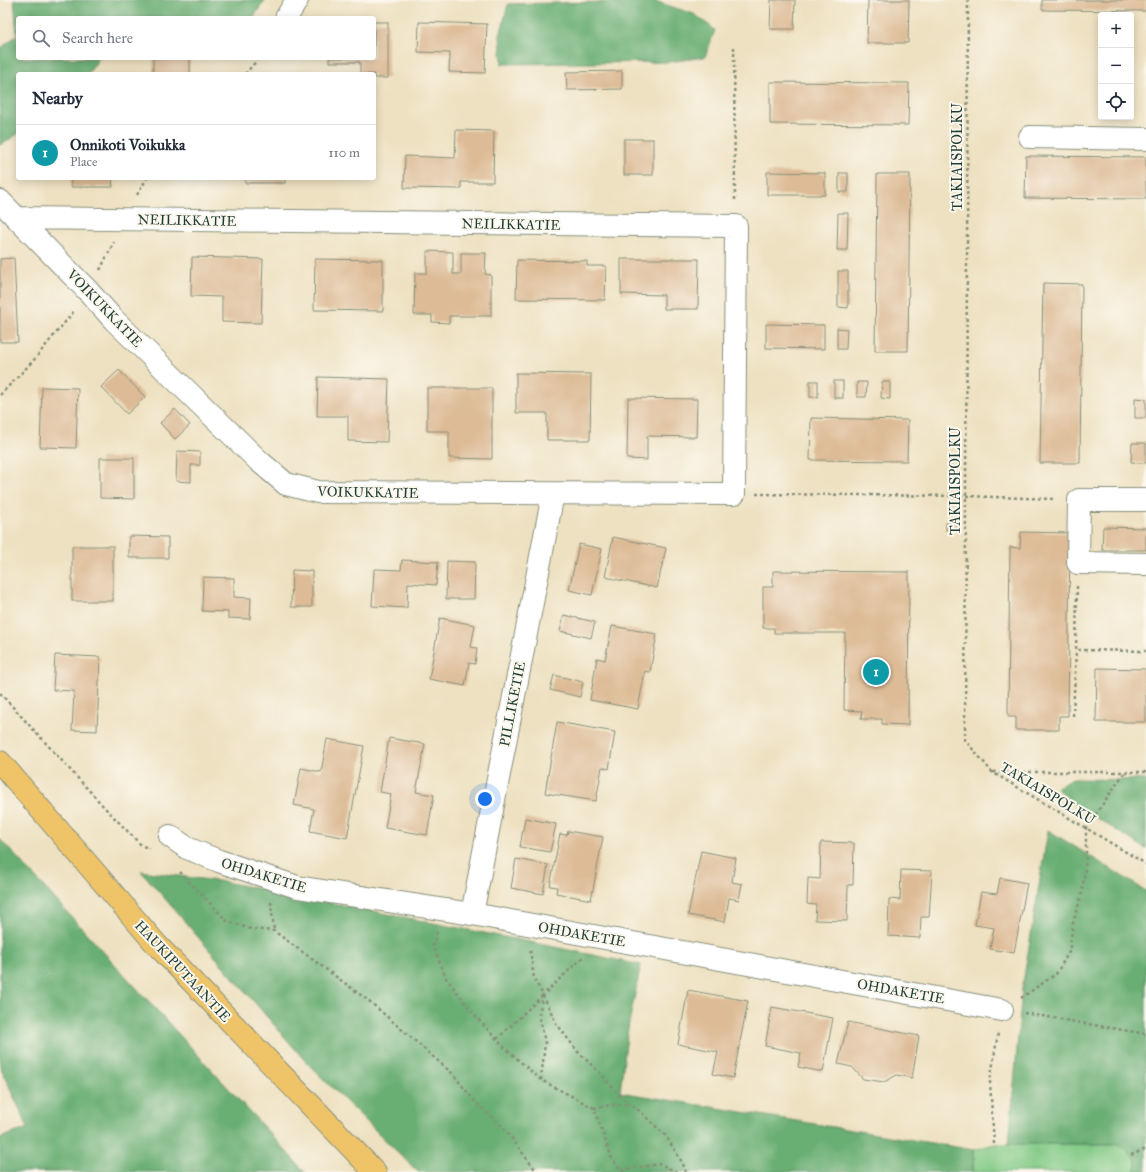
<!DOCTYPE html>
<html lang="en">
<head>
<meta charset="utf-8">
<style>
  body { margin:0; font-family:"IM FELL Great Primer",serif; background:#f2f2f3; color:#1f2937 }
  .controls { position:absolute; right:12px; top:12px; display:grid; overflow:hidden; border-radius:4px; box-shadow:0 2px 10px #0003 }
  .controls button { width:36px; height:36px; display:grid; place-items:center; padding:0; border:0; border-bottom:1px solid #e0e1e3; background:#fff; color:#1f2937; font:20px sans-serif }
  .you { position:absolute; left:485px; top:799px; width:14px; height:14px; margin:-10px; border:3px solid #fff; border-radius:50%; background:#1a73e8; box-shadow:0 0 0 6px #1a73e833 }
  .badge { display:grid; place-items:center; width:26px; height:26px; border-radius:50%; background:#111827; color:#fff; font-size:13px; font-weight:700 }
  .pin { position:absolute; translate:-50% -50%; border:2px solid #fff; box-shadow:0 1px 4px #0006 }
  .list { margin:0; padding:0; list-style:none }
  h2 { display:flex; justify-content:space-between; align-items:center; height:52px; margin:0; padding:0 16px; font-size:17px }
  h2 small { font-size:13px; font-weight:400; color:#747a83 }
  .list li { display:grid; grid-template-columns:26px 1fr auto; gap:12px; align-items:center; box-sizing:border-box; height:56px; padding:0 16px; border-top:1px solid #e0e1e3 }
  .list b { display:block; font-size:15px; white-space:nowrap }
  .list p { margin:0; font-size:13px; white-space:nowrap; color:#747a83 }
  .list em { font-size:13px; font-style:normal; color:#747a83 }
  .icon { flex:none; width:22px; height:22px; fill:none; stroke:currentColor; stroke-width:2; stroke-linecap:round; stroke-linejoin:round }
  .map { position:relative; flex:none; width:1146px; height:1172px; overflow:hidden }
  .search { position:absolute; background:#fff; box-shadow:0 2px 10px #0003; left:16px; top:16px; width:360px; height:44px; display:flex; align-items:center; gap:10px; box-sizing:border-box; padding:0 14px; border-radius:4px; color:#747a83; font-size:15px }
  .panel { position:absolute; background:#fff; box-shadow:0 2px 10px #0003; left:16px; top:72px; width:360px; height:108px; border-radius:4px }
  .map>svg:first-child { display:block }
</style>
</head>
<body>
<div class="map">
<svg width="1146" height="1172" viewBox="0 0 1146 1172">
  <rect width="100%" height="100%" fill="#fbf7ec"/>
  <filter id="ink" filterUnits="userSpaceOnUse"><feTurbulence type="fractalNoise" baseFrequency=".025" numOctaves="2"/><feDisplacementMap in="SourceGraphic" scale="8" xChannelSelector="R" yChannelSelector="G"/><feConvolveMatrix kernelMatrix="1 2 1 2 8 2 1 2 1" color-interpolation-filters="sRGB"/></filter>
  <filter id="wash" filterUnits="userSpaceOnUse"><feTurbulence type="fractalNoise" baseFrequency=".012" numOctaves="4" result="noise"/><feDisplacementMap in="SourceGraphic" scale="16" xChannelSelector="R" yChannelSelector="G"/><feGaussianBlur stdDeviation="0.9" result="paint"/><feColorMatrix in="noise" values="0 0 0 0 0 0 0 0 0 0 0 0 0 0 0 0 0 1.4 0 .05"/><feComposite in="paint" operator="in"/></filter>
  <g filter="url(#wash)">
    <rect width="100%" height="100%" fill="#eee1c1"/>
    <path fill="#82ca86" stroke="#50845d" d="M 994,1144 L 1120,1144 L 1136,1160 L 1136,1172 L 973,1172 L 974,1150 Z"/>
    <g fill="#69ae73" stroke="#447654">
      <path d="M 14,0 L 265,0 L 253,18 L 18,18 L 18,58 L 99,58 L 88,74 L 18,74 L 18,134 L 0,145 L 0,49 L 17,35 Z"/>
      <path d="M 655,1 L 694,14 L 715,30 L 705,57 L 669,62 L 502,64 L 500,36 L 508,4 Z"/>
      <path d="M 1071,779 L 1146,780 L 1146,849 L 1073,803 L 1056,788 Z"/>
      <path d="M 1048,830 L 1146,891 L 1146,1172 L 1136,1172 L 1136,1160 L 1120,1144 L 1009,1144 L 1022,989 Z"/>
      <path d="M 0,839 L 305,1172 L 0,1172 L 0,1138 L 28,1128 L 0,1066 Z"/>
      <path d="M 141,871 L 225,882 L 545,945 L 641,965 L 628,1028 L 620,1092 L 974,1150 L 973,1172 L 418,1172 L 307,1063 Z"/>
    </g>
    <g id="blocks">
      <g fill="#ddbb96">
        <path d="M 771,0 L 795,0 L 794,29 L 770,29 Z"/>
        <path d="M 868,0 L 909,0 L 908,43 L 867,43 Z"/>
        <path d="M 1042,0 L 1146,0 L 1146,11 L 1042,10 Z"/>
        <path d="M 374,22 L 388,22 L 388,78 L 374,78 L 374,74 L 360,74 L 360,62 L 329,62 L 329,58 L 374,58 Z"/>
        <path d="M 419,22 L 487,24 L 485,73 L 449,72 L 450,53 L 418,52 Z"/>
        <rect x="153" y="58" width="37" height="16"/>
        <path d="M 622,71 L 622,89 L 567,90 L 566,72 Z"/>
        <path d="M 770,82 L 909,83 L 908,125 L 770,124 Z"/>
        <path d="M 456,130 L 494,131 L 493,182 L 461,182 L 461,189 L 404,188 L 405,156 L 455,158 Z"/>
        <rect x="624" y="139" width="29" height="36"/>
        <path d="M 1026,156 L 1146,157 L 1146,199 L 1025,198 Z"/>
        <path d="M 767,172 L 825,173 L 825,195 L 767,195 Z"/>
        <rect x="839" y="173" width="9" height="19"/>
        <path d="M 877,174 L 910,174 L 908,351 L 875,351 Z"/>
        <path d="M 71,178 L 112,178 L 113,187 L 71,187 Z"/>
        <rect x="245" y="178" width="40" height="5"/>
        <path d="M 838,213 L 848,213 L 847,250 L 837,250 Z"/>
        <path d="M 427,251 L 453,252 L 453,274 L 461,274 L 461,253 L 486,253 L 485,274 L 491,275 L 491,316 L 449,316 L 449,323 L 432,322 L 432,315 L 414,315 L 415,273 L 427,273 Z"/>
        <path d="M 192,257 L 263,259 L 261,323 L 222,322 L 222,297 L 191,296 Z"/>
        <path d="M 14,258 L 18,342 L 0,342 L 0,259 Z"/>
        <path d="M 315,259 L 383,260 L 383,311 L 314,310 Z"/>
        <path d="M 621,259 L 699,259 L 698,309 L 664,309 L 664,295 L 621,294 Z"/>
        <path d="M 517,260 L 587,261 L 587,266 L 606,266 L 605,300 L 516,299 Z"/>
        <path d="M 838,271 L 848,271 L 848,308 L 838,307 Z"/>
        <path d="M 1043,283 L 1082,284 L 1080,463 L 1040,463 Z"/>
        <path d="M 766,324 L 824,325 L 824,349 L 766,348 Z"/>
        <path d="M 837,328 L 847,329 L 846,349 L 837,349 Z"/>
        <path d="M 119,370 L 145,397 L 127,414 L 101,387 Z"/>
        <path d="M 516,373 L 591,374 L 590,440 L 547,440 L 547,413 L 516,413 Z"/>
        <path d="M 318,377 L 389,379 L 387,442 L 348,441 L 348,416 L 317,416 Z"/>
        <rect x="810" y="381" width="8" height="16"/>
        <rect x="834" y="381" width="9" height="17"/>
        <path d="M 857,382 L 867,382 L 866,397 L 857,397 Z"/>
        <path d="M 882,382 L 890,382 L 890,399 L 881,398 Z"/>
        <path d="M 42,387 L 78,388 L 76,448 L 40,447 Z"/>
        <path d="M 427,388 L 492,388 L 492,459 L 449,458 L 449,431 L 427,431 Z"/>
        <path d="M 628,398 L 697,399 L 696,437 L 647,436 L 647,460 L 627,459 Z"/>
        <path d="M 1135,398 L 1146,399 L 1146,418 L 1135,418 Z"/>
        <path d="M 175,409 L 190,425 L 175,439 L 160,423 Z"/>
        <path d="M 811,418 L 908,420 L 907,461 L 810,460 Z"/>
        <path d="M 1132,443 L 1146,443 L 1146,463 L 1131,462 Z"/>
        <path d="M 177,451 L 200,452 L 200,465 L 191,465 L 191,482 L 176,481 Z"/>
        <path d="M 100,458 L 134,458 L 134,499 L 100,498 Z"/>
        <rect x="946" y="523" width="10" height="7"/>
        <path d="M 1103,527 L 1146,528 L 1146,550 L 1102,550 Z"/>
        <path d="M 1021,532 L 1070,533 L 1068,716 L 1059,716 L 1059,730 L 1016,730 L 1016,717 L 1008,717 L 1010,547 L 1020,548 Z"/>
        <path d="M 129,536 L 168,537 L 168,558 L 129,558 Z"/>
        <path d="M 613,537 L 666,548 L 657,588 L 605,577 Z"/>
        <path d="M 579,544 L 602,549 L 592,595 L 569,590 Z"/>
        <rect x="72" y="546" width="41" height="55"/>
        <path d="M 402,560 L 438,562 L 436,585 L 408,583 L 407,608 L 372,606 L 374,569 L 401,570 Z"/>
        <path d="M 447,561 L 475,562 L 474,599 L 446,599 Z"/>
        <path d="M 292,570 L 312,571 L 312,607 L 291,607 Z"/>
        <path d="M 773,571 L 909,572 L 908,725 L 882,724 L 882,719 L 861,719 L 862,711 L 844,710 L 845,633 L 774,633 L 774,628 L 763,628 L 763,587 L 773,587 Z"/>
        <path d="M 203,577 L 234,578 L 234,597 L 251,598 L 250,619 L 228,618 L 228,612 L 202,611 Z"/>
        <path d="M 564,615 L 595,622 L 591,638 L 560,631 Z"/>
        <path d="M 440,618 L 475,625 L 471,647 L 477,648 L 475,664 L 469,663 L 465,686 L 429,679 Z"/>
        <path d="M 612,626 L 657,634 L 650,672 L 645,671 L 638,709 L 590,700 L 597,658 L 605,660 Z"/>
        <path d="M 55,655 L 100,657 L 97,731 L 72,730 L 74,691 L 53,690 Z"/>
        <path d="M 1097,668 L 1146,669 L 1146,722 L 1096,722 Z"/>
        <path d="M 554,675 L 583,682 L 580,697 L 550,690 Z"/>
        <path d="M 557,722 L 615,732 L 609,769 L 602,767 L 596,801 L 545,793 Z"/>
        <path d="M 389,738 L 425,744 L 416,792 L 434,795 L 427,835 L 385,828 L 391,794 L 380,792 Z"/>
        <path d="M 327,739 L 364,746 L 347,838 L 310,831 L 314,809 L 294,805 L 301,768 L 321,772 Z"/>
        <path d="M 525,818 L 556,824 L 550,852 L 520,847 Z"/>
        <path d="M 568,831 L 603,837 L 591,900 L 556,893 L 557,887 L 550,886 L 560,834 L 567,835 Z"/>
        <path d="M 821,842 L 854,843 L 853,885 L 848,885 L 847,921 L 815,920 L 816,905 L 807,904 L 808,878 L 820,879 Z"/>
        <path d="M 701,851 L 736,858 L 732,882 L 742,884 L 739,900 L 729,898 L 725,922 L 688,915 Z"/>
        <path d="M 516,859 L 548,865 L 543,894 L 511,888 Z"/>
        <path d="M 901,870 L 932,871 L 929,917 L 921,917 L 920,938 L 888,936 L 889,899 L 900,900 Z"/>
        <path d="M 1000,878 L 1027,883 L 1014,953 L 990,949 L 994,928 L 975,925 L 981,892 L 997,894 Z"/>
        <path d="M 688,990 L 748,1001 L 733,1078 L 713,1074 L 718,1052 L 678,1044 Z"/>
        <path d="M 772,1007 L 833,1018 L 823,1072 L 798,1067 L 801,1053 L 765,1046 Z"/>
        <path d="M 848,1022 L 919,1036 L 912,1078 L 897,1075 L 884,1082 L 863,1079 L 852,1067 L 838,1064 Z"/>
      </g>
    </g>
  </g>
  <g filter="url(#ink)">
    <use href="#blocks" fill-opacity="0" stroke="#868f7a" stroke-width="1"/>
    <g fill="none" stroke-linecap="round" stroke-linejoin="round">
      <g stroke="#868f7a" stroke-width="24">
        <g id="minor">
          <path d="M 286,18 L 297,0"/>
          <path d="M 1030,137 L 1146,139"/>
          <path d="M 0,201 L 89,292 L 114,320 L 259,461 L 286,484 L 318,492 L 734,494 L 736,226 L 18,218"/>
          <path d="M 1146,500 L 1079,500 L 1078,563 L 1146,564"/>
          <path d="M 170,836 L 187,848 L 219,861 L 297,887 L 472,914 L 1002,1010"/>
          <path d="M 472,914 L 553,494"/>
        </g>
      </g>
      <g stroke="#868f7a" stroke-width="24">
        <path id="major" d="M 0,762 L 157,945 L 375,1172"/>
      </g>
      <g stroke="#868f7a" stroke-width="2.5" stroke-dasharray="3 3" stroke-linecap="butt">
        <path d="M 968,0 L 965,740 L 992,772 L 1146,864"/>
        <path d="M 734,47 L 735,203"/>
        <path d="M 245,74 L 259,58"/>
        <path d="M 137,195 L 147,178"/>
        <path d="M 100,270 L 114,242"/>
        <path d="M 0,395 L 33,361 L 75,310"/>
        <path d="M 756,494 L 965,496 L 1055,499"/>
        <path d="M 1077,586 L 1076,650 L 1146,651"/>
        <path d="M 0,693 L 106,809 L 142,846 L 150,848"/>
        <path d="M 1073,716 L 1076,650"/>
        <path d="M 993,772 L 1146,772"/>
        <path d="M 180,872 L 227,921 L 251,929 L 274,931 L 369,1001 L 453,1074 L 476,1103 L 503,1127 L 537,1172"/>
        <path d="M 271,902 L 274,931"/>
        <path d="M 437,932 L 433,946 L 446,978 L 477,1018 L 505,1048 L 541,1080 L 594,1108 L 612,1159 L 623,1172"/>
        <path d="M 543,995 L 556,1023 L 578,1052 L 603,1076 L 620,1096 L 642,1113 L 666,1136 L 683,1164 L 686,1172"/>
        <path d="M 1021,998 L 1056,974 L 1069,952 L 1073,923 L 1082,893 L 1086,860 L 1086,828 L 1125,772"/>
        <path d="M 1024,1013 L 1146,1034"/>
        <path d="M 497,1039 L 543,995 L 534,979 L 530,948"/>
        <path d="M 541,1080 L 545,1043 L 539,1014 L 543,995 L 583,957"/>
        <path d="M 594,1108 L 611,1105 L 631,1104"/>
        <path d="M 994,1144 L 990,1082 L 998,1033"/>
        <path d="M 1131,1155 L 1146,1149"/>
        <path d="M 622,1170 L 660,1164 L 677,1172"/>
      </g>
      <use href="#minor" stroke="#fff" stroke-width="22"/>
      <use href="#major" stroke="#efc469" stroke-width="22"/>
    </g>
  </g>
  <g text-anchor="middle" stroke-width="4" stroke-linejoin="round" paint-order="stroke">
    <g font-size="14" fill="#1f3d34" stroke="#fbf7ec">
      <text transform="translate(957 157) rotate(-90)" y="5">TAKIAISPOLKU</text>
      <text transform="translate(187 220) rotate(1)" y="5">NEILIKKATIE</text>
      <text transform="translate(511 224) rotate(1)" y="5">NEILIKKATIE</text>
      <text transform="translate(105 308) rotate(46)" y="5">VOIKUKKATIE</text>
      <text transform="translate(955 481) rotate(-90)" y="5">TAKIAISPOLKU</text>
      <text transform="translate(368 492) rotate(1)" y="5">VOIKUKKATIE</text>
      <text transform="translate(512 704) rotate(-79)" y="5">PILLIKETIE</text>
      <text transform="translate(1048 793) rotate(31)" y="5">TAKIAISPOLKU</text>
      <text transform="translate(264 875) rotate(17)" y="5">OHDAKETIE</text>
      <text transform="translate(582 934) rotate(10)" y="5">OHDAKETIE</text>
      <text transform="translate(183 971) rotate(47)" y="5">HAUKIPUTAANTIE</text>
      <text transform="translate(901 991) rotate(10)" y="5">OHDAKETIE</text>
    </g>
  </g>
</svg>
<div class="controls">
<button>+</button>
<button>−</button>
<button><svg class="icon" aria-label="locate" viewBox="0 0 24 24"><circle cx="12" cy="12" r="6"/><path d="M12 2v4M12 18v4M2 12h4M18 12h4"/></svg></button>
</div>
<div class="you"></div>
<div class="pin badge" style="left:876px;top:672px;background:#0f9aa8">1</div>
<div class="search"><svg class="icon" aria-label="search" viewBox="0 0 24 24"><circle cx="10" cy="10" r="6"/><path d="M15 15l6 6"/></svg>Search here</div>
<section class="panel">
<h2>Nearby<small></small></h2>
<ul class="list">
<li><span class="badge" style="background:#0f9aa8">1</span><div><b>Onnikoti Voikukka</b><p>Place</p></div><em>110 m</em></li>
</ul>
</section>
</div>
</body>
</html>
